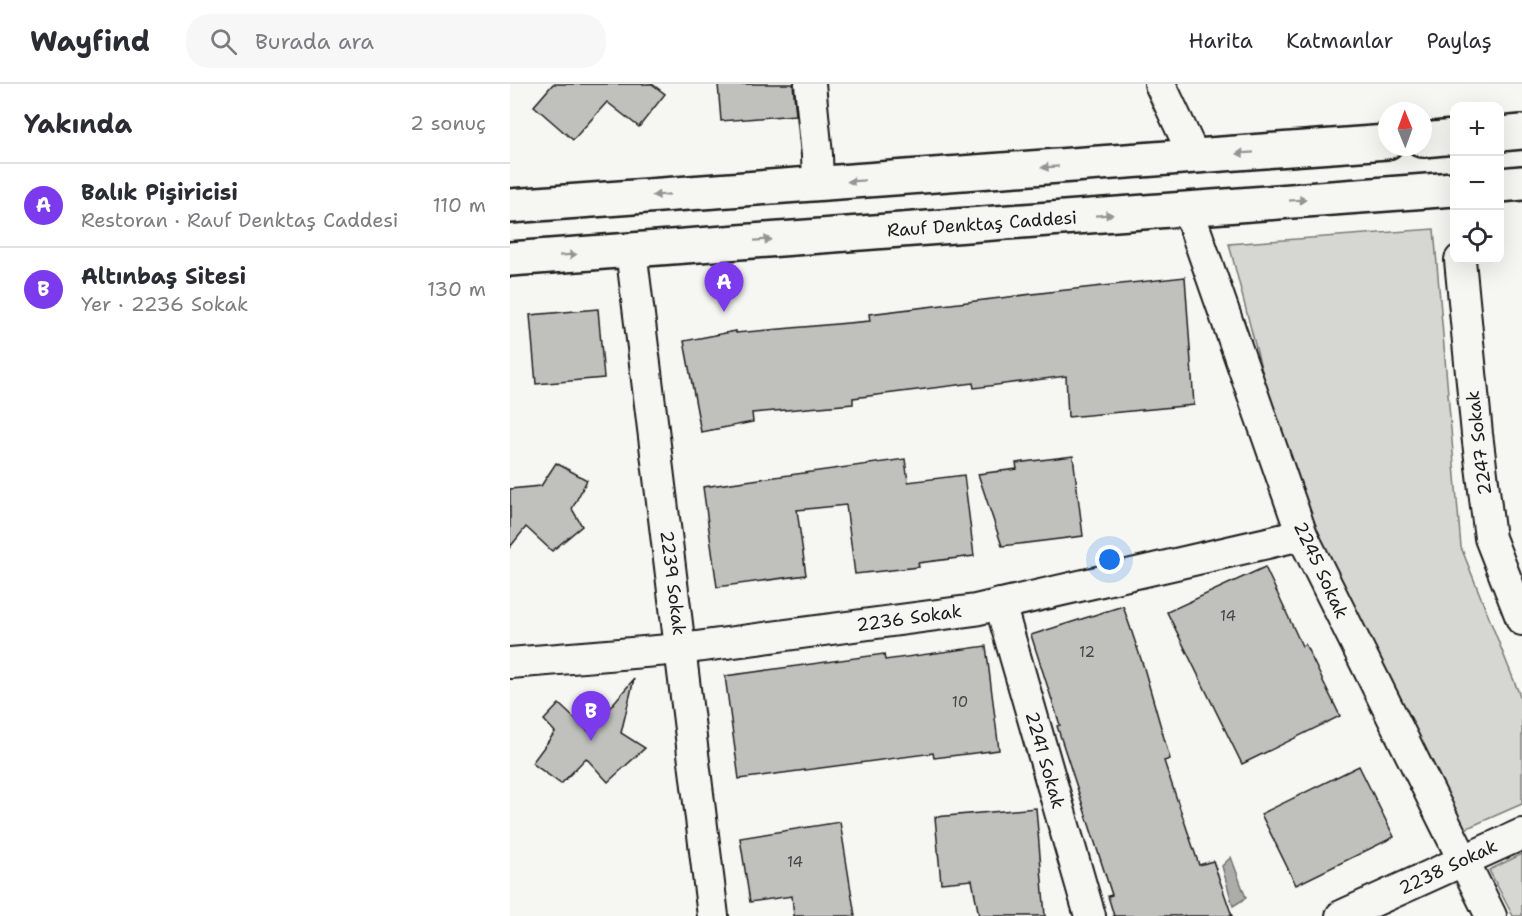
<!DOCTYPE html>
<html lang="tr">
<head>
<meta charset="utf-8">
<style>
  body { margin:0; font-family:"Shantell Sans",sans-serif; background:#f7f7f7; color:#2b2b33 }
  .controls { position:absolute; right:18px; top:18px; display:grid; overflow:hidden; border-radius:12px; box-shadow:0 6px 24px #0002 }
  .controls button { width:54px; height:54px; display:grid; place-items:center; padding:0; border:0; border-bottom:2px solid #e1e1e2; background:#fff; color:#2b2b33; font:30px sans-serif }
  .compass { position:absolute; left:868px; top:18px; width:54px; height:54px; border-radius:50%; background:#fff; box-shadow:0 6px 24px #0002; rotate:359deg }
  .you { position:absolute; left:600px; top:476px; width:21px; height:21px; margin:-15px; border:4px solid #fff; border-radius:50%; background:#1a73e8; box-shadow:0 0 0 9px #1a73e833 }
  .badge { display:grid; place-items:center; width:39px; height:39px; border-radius:50%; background:#7c3aed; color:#fff; font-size:20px; font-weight:700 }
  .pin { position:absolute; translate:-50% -50px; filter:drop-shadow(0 2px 3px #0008) }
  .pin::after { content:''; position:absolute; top:32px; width:21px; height:18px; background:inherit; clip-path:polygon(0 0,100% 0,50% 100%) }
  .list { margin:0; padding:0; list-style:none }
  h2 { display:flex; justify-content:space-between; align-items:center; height:78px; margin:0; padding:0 24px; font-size:26px }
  h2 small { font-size:20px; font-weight:400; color:#7c7c81 }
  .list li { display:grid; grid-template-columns:39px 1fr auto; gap:18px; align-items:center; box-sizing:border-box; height:84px; padding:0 24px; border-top:2px solid #e1e1e2 }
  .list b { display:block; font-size:22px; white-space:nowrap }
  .list p { margin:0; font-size:20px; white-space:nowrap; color:#7c7c81 }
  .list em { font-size:20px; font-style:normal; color:#7c7c81 }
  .icon { flex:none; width:33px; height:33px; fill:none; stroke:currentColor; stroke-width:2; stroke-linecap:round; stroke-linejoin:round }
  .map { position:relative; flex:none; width:1012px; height:832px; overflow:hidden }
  header { display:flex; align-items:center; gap:36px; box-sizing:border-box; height:84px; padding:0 30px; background:#fff; border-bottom:2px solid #e1e1e2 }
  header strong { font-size:28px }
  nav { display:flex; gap:33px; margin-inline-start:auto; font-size:21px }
  .search { width:420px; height:54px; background:#f7f7f7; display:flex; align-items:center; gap:15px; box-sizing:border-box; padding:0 21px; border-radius:24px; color:#7c7c81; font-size:22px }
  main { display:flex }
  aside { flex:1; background:#fff }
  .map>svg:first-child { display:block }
</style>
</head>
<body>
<header>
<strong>Wayfind</strong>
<div class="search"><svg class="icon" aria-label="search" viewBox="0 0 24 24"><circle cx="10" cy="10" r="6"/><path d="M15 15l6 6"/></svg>Burada ara</div>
<nav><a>Harita</a><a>Katmanlar</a><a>Paylaş</a></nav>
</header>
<main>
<aside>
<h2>Yakında<small>2 sonuç</small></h2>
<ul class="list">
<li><span class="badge">A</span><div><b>Balık Pişiricisi</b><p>Restoran · Rauf Denktaş Caddesi</p></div><em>110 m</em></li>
<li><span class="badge">B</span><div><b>Altınbaş Sitesi</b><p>Yer · 2236 Sokak</p></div><em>130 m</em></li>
</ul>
</aside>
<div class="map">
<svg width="1012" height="832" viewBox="0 0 1012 832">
  <rect width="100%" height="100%" fill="#f6f6f2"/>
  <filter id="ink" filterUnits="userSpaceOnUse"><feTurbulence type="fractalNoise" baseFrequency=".0167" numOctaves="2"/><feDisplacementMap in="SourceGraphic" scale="12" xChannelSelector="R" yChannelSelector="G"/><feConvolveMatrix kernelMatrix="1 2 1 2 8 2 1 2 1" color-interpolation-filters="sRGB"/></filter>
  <g filter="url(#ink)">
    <g fill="#d6d6d2" stroke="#797977" stroke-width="1.5">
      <path d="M 924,145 L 951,463 L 1012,617 L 1012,720 L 946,749 L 791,438 L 719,160 Z"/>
      <path d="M 1012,770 L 1012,832 L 1003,832 L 979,786 Z"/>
    </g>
    <path fill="#acaca9" stroke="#727271" stroke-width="1.5" d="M 721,773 L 736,814 L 723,822 L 712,782 Z"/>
    <g fill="#c0c0bd" stroke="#1c1c1c" stroke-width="1.5">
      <path d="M 43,0 L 142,0 L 155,10 L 129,43 L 97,18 L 63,56 L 24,22 Z"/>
      <path d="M 208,0 L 283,0 L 286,31 L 211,37 Z"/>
      <path d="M 675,193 L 684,321 L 558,333 L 556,292 L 464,304 L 463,299 L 343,314 L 343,320 L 242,329 L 243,338 L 191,348 L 174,257 L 226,247 L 226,249 L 360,237 L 359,230 L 547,207 Z"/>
      <path d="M 88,225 L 94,294 L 26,300 L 20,231 Z"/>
      <path d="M 563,372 L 573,452 L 492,462 L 468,390 L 507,385 L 506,379 Z"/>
      <path d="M 395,375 L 398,398 L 454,391 L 464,472 L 408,479 L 409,483 L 345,490 L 336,421 L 287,426 L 296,491 L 207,503 L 193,403 Z"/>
      <path d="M 46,379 L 77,396 L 62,425 L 72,442 L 42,467 L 16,443 L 0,463 L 0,405 L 31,402 Z"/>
      <path d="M 755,483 L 792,562 L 795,560 L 830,632 L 732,680 L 657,528 Z"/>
      <path d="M 613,522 L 634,584 L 660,675 L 654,677 L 689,781 L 703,777 L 722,832 L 604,832 L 598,812 L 602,811 L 547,642 L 550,641 L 521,551 Z"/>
      <path d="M 476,562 L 489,666 L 424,674 L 423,669 L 229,695 L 215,592 L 374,570 L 375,576 Z"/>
      <path d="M 124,595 L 111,649 L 135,664 L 98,698 L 76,674 L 51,700 L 22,679 L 45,648 L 34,636 L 49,620 L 79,648 Z"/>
      <path d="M 849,682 L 884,753 L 786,801 L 751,730 Z"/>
      <path d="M 526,724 L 535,832 L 469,832 L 462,796 L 431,799 L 425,733 Z"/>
      <path d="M 330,738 L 345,832 L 284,832 L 282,812 L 240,818 L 230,754 Z"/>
    </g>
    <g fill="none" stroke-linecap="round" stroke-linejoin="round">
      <g stroke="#1c1c1c" stroke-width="34">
        <g id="minor">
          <path d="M 300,0 L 307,71 L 308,100"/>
          <path d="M 650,0 L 684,72"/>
          <path d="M 678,125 L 792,451 L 981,832"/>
          <path d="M 121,166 L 203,832"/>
          <path d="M 950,176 L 967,350 L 980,454 L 1012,536"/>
          <path d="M 490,520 L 580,832"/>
          <path d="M 0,579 L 171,565 L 465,526 L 792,451"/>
          <path d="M 831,832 L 1012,750"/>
        </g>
      </g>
      <g stroke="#1c1c1c" stroke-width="38">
        <g id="primary">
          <path d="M 990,50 L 1012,48"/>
          <path d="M 913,56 L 944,53"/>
          <path d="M 990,101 L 1012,99"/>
          <path d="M 0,122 L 877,58"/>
          <path d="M 0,175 L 944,105"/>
        </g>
      </g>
      <use href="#minor" stroke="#f6f6f2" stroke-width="30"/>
      <use href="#primary" stroke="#f6f6f2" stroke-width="33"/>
    </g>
    <defs><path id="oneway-solid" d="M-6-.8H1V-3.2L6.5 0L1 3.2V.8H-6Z" transform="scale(1.5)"/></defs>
    <g fill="#949492">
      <use href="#oneway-solid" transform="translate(735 69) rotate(176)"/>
      <use href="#oneway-solid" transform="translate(540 83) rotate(176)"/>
      <use href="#oneway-solid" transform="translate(346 97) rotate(176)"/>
      <use href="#oneway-solid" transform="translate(151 111) rotate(176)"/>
      <use href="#oneway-solid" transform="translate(788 116) rotate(-4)"/>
      <use href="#oneway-solid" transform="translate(594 131) rotate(-4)"/>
      <use href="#oneway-solid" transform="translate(253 156) rotate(-4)"/>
      <use href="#oneway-solid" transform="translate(58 171) rotate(-4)"/>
    </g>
  </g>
  <g text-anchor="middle" stroke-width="6" stroke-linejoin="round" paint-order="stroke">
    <g font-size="15" fill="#454544">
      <text x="718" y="537">14</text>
      <text x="577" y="573">12</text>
      <text x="450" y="623">10</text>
      <text x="285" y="783">14</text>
    </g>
    <g font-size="18" fill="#1c1c1c" stroke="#f6f6f2">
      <text transform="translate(472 140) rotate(-4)" y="6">Rauf Denktaş Caddesi</text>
      <text transform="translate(969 359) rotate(-97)" y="6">2247 Sokak</text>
      <text transform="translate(811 486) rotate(65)" y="6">2245 Sokak</text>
      <text transform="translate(163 499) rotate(83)" y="6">2239 Sokak</text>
      <text transform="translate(399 534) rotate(-8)" y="6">2236 Sokak</text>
      <text transform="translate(535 676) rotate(74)" y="6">2241 Sokak</text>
      <text transform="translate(938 783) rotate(-25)" y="6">2238 Sokak</text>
    </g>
  </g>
</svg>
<div class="controls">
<button>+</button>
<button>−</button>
<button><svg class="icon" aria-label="locate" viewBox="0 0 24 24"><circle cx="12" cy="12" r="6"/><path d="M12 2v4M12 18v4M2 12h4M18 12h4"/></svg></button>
</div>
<svg class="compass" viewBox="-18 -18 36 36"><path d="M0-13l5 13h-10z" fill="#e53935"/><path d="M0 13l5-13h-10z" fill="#7c7c81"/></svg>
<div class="you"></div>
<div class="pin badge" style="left:214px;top:228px">A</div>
<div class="pin badge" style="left:81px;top:657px">B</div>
</div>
</main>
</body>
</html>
